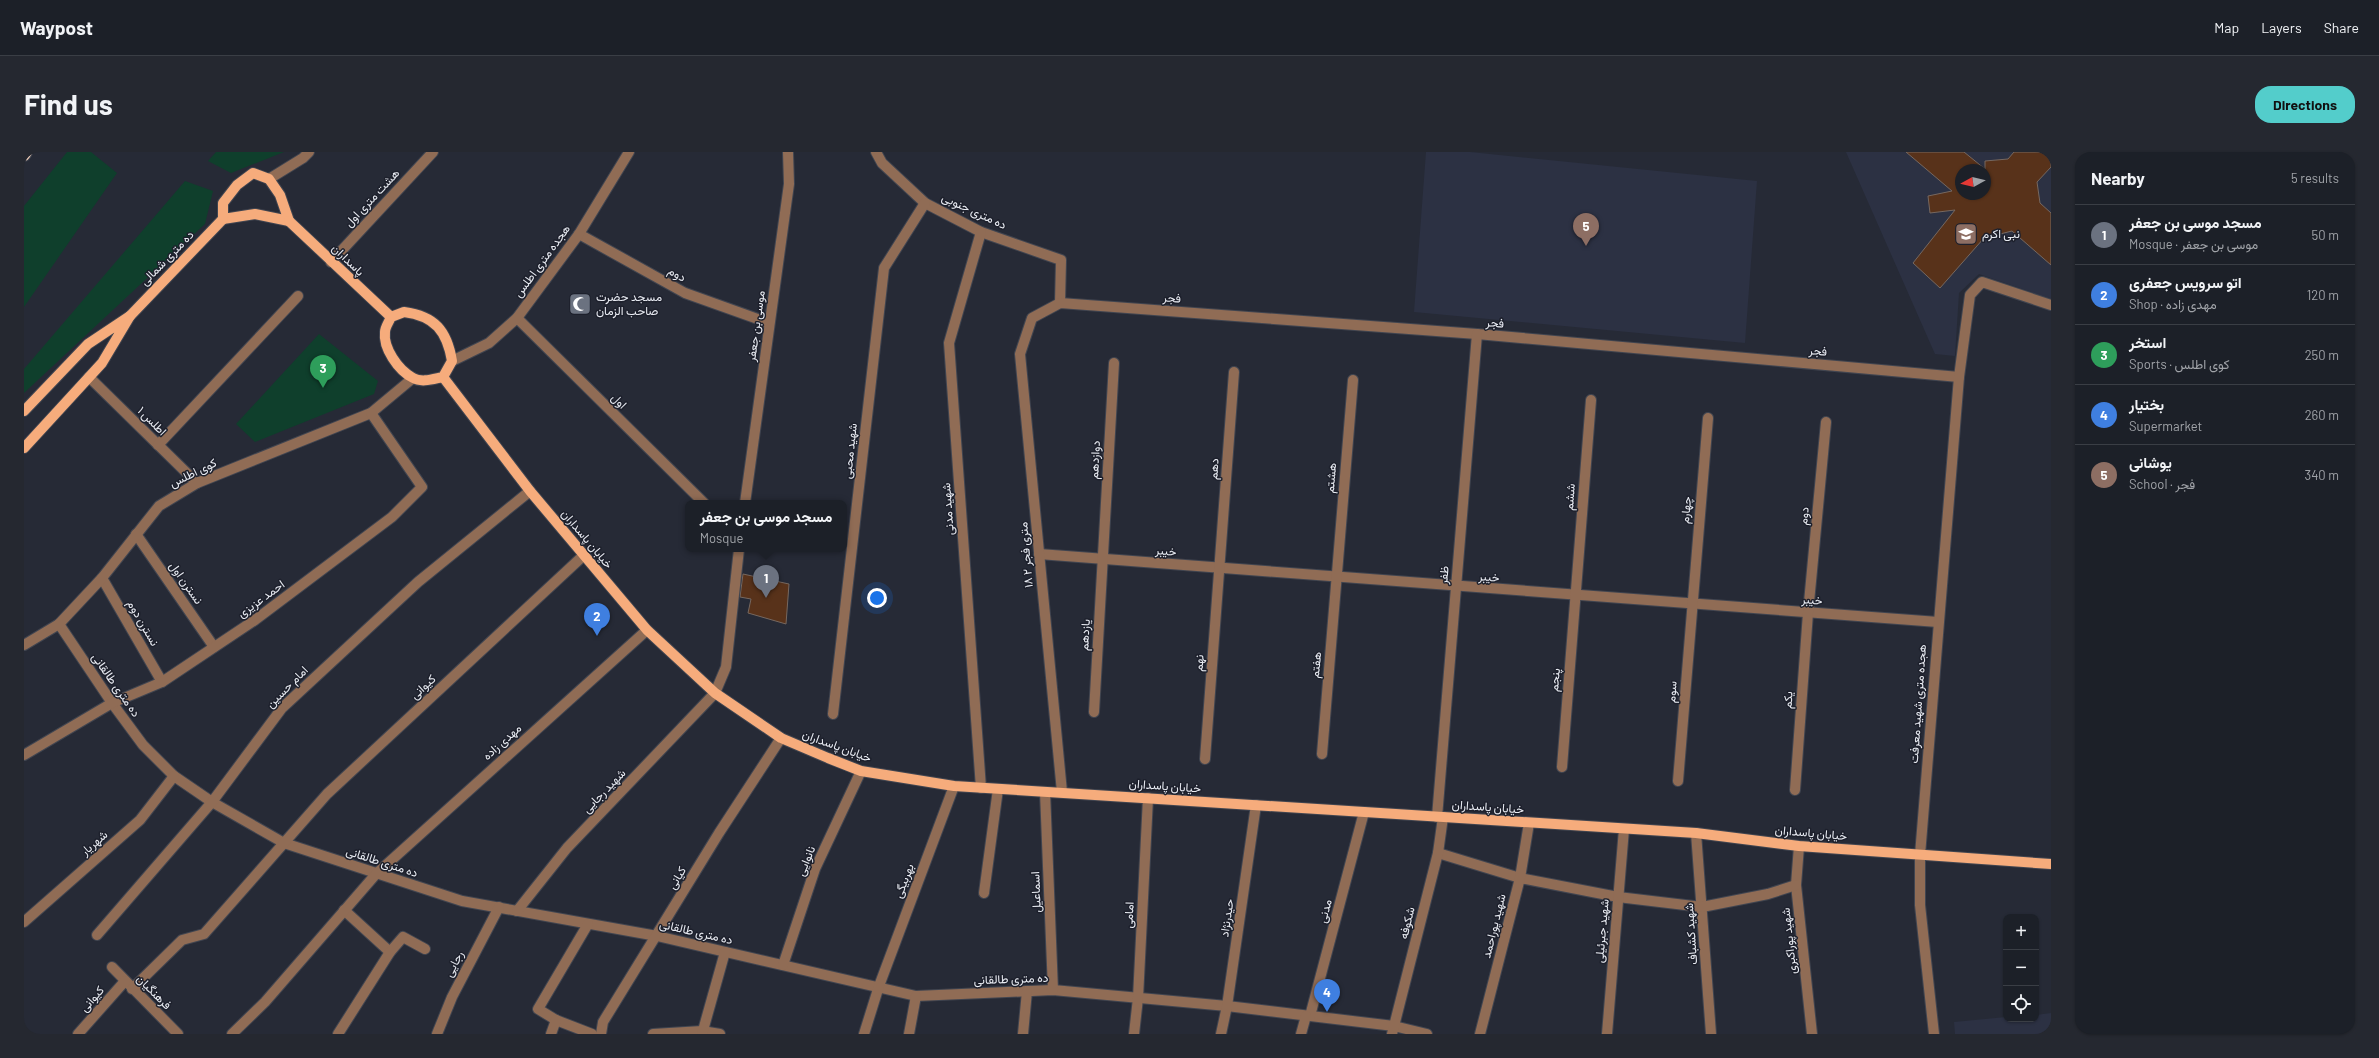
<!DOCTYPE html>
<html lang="en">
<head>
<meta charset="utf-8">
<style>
  body { margin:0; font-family:Barlow,Vazirmatn,sans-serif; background:#252830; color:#f1f3f6 }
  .controls { position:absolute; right:12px; bottom:12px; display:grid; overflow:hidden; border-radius:8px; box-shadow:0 1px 3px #0004 }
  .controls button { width:36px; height:36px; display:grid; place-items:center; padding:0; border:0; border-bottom:1px solid #3a3e45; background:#1c2028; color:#f1f3f6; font:20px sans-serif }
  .compass { position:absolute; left:1931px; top:12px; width:36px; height:36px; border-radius:50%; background:#1c2028; box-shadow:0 1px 3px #0004; rotate:262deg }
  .you { position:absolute; left:853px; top:446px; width:14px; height:14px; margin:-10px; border:3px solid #fff; border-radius:50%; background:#1a73e8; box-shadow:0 0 0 6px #1a73e833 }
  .badge { display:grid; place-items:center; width:26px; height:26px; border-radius:50%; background:#53cdcb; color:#fff; font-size:13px; font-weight:700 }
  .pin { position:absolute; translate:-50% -33px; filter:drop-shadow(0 1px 2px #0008) }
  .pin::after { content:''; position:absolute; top:21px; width:14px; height:12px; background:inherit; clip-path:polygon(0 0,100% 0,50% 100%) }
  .popup { position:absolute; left:661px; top:348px; width:162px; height:52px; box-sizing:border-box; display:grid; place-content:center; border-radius:8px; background:#1c2028; filter:drop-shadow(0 1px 3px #0005); font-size:13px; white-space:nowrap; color:#a0a3a8 }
  .popup b { font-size:15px; color:#f1f3f6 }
  .popup::after { content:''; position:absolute; left:50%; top:100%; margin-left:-8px; border:8px solid transparent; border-top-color:#1c2028 }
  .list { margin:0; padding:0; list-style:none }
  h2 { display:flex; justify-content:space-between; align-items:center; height:52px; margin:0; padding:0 16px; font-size:17px }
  h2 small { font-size:13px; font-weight:400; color:#a0a3a8 }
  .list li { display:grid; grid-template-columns:26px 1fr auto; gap:12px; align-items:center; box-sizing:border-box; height:60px; padding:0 16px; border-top:1px solid #3a3e45 }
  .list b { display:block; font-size:15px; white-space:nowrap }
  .list p { margin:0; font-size:13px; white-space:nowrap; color:#a0a3a8 }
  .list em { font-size:13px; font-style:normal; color:#a0a3a8 }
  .icon { flex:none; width:22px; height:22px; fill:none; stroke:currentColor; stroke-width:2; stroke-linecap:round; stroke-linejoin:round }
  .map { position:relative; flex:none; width:2027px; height:882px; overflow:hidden; border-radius:16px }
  header { display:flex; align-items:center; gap:24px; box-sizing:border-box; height:56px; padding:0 20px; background:#1c2028; border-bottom:1px solid #3a3e45 }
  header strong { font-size:19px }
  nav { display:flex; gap:22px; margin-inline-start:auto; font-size:14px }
  .intro { display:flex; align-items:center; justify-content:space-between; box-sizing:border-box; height:96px; padding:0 24px }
  h1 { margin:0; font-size:28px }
  .button { padding:10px 18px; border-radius:16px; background:#53cdcb; color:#111; font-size:14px; font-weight:700 }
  main { display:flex; gap:24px; padding:0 24px }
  aside { flex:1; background:#1c2028; border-radius:16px; box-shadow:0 1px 3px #0004 }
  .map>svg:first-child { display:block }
</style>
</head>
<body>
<header>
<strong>Waypost</strong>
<nav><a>Map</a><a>Layers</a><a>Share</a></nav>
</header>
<div class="intro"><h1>Find us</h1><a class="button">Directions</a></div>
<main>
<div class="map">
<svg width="2027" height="882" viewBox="0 0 2027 882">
  <rect width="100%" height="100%" fill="#262a36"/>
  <g fill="#2c3143" fill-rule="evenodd">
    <path d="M 1402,0 L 1446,0 L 1733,29 L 1721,191 L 1390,160 Z"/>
    <path d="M 1822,0 L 2027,0 L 2027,147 L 1955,122 L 1935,141 L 1931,204 L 1911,202 ZM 1937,18 L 1961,18 L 1961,42 L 1937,42 Z"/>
    <path d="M 2027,861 L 2027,882 L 1931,882 L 1930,870 L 1982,865 L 1982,867 L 2012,867 L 2012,863 Z"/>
  </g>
  <g fill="#0f3f2c">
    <path d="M 43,0 L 67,0 L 93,21 L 0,155 L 0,54 Z"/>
    <path d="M 192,0 L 260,0 L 207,21 L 184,9 Z"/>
    <path d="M 161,29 L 189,39 L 181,72 L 0,241 L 0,217 Z"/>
    <path d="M 295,182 L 354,229 L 350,242 L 231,290 L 212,272 Z"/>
  </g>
  <g fill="#58321a" stroke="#766860" fill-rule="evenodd">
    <path d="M 1882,0 L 1940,0 L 1961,17 L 1961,9 L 1984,7 L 1990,0 L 2027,0 L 2027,15 L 2013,30 L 2016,51 L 2027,61 L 2027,113 L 1988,79 L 1960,86 L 1916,136 L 1889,111 L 1931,58 L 1906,61 L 1904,44 L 1928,39 ZM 1937,18 L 1961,18 L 1961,42 L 1937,42 Z"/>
    <path d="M 719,422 L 765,432 L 762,472 L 724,461 L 727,447 L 716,445 Z"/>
  </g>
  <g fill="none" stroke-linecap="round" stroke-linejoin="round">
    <g stroke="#414550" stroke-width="12">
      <g id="minor">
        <path d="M 852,0 L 858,11 L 901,51 L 957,80 L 1037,108 L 1036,151"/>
        <path d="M 245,27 L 279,6 L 285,0"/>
        <path d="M 555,82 L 661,141 L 745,171"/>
        <path d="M 307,110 L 409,0"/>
        <path d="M 493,166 L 680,351"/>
        <path d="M 428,209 L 465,191 L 493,166 L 555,82 L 605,0"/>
        <path d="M 65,225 L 173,331"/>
        <path d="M 134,293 L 274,144"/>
        <path d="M 721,351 L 765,32 L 764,0"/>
        <path d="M 112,382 L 190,495"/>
        <path d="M 1015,402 L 1914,470"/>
        <path d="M 78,426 L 138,530"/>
        <path d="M 35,472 L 88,551 L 119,593 L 150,624 L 188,650 L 260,691 L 438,749 L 633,784 L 892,844 L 1029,838 L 1203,854 L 1370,874 L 1403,882"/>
        <path d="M 0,493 L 35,472 L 78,426 L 135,354 L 173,331 L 347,261 L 389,226"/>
        <path d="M 1070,560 L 1090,211"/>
        <path d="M 809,562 L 860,116 L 901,51"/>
        <path d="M 1298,602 L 1329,228"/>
        <path d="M 0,603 L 88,551 L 138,530 L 231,468 L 368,365 L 398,335 L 347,261"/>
        <path d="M 1181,607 L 1210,220"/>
        <path d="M 1538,615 L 1567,248"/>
        <path d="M 1654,629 L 1684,266"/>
        <path d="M 957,636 L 925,191 L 957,80"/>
        <path d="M 1771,638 L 1784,461 L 1802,270"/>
        <path d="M 1021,640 L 1029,838"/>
        <path d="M 1038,640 L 996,202 L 1008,166 L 1036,151 L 1453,182 L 1935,225"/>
        <path d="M 1413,665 L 1453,182"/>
        <path d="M 1672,681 L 1687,882"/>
        <path d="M 1775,694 L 1772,733 L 1788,882"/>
        <path d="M 1414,701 L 1496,726 L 1594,745 L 1678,755 L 1744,742 L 1772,733"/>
        <path d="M 960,741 L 974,637"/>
        <path d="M 320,758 L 366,800"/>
        <path d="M 493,759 L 543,696 L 691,541 L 702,515 L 715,397"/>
        <path d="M 0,770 L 116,668 L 150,624"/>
        <path d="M 564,772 L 514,857 L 532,868 L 568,882"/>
        <path d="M 73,783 L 188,650 L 258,556 L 394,430 L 506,339"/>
        <path d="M 759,813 L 791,717 L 837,619"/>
        <path d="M 88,815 L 154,882"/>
        <path d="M 108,837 L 158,788 L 180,782 L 303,642 L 560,403"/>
        <path d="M 1286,864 L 1340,660"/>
        <path d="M 54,882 L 101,829"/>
        <path d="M 208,882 L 241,850 L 352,722 L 623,478"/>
        <path d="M 314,882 L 366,800 L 379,785 L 401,797"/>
        <path d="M 413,882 L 428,845 L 475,755"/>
        <path d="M 527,882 L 532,868"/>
        <path d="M 577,882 L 579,870 L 695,681 L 757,586"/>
        <path d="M 629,882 L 678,879 L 696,882"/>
        <path d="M 678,882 L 701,800"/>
        <path d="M 840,882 L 855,834 L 930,634"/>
        <path d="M 885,882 L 892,844"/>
        <path d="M 999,882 L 1003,839"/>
        <path d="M 1110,882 L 1114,846 L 1124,646"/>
        <path d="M 1197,882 L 1203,854 L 1232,653"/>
        <path d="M 1277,882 L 1282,864"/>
        <path d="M 1368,882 L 1414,701 L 1419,665"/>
        <path d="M 1456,882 L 1496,726 L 1505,671"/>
        <path d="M 1583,882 L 1600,677"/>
        <path d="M 1910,882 L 1896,753 L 1896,703 L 1935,225 L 1946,143 L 1958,130 L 2027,153"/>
      </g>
    </g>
    <g stroke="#414550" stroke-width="12">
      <g id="major">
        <path d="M 229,21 L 245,27 L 256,43 L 265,69 L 231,62 L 199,67 L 199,51 L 213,33 Z"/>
        <path d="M 265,69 L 367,165"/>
        <path d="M 380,160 C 411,164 423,179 428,209 L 419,225 C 409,227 398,231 389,226 C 374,218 359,196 361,180 C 361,175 365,170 367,165 Z"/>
        <path d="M 106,164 L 199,67"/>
        <path d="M 419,225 L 506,339 L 623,478 L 691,541 L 757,586 L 804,606 L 837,619 L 930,634 L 1672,681 L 1775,694 L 2027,712"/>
        <path d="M 0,259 L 64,192 L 106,164 L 78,211 L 0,296"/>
      </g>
    </g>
    <g stroke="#414550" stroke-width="14">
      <path id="highway" d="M 0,3 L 2,0"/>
    </g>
    <use href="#minor" stroke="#906c55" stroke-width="10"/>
    <use href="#major" stroke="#f6ac7c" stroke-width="10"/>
    <use href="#highway" stroke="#f9d5be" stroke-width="12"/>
  </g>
  <defs>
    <g id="school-square" transform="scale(1.15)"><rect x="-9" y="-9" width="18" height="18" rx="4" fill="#8d6e63" stroke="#1d202c"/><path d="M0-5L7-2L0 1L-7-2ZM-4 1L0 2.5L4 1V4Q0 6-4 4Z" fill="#fff"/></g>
    <g id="mosque-square" transform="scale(1.15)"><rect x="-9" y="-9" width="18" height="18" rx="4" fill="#6b7280" stroke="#1d202c"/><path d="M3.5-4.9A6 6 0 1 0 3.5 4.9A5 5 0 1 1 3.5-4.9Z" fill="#fff"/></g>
  </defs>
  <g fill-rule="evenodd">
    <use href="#school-square" x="1942" y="82"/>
    <use href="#mosque-square" x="556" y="152"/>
  </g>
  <g text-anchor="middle" stroke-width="3" stroke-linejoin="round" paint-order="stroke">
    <g font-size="12" fill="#e9ecf3" stroke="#1d202c">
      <text transform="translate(348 46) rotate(-47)" y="4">هشت متری اول</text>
      <text transform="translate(950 59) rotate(25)" y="4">ده متری جنوبی</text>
      <text transform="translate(143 106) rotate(-46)" y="4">ده متری شمالی</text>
      <text transform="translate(324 108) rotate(44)" y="4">پاسداران</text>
      <text transform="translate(518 109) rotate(-54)" y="4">هجده متری اطلس</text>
      <text transform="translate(653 122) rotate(29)" y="4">دوم</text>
      <text transform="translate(1148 146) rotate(4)" y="4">فجر</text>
      <text transform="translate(1471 171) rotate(5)" y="4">فجر</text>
      <text transform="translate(732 174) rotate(-82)" y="4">موسی بن جعفر</text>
      <text transform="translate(1794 199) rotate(5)" y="4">فجر</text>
      <text transform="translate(595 249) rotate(45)" y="4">اول</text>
      <text transform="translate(128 269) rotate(45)" y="4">اطلس ۱</text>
      <text transform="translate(826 299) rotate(-84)" y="4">شهید محبی</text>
      <text transform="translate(1071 308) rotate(-87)" y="4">دوازدهم</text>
      <text transform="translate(1190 317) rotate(-86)" y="4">دهم</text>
      <text transform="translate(169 321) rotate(-26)" y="4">کوی اطلس</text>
      <text transform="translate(1307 326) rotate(-85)" y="4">هشتم</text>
      <text transform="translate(1546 345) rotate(-86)" y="4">ششم</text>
      <text transform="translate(924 357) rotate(-94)" y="4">شهید مدنی</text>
      <text transform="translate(1662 358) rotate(-85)" y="4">چهارم</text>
      <text transform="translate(1780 364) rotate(-84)" y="4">دوم</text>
      <text transform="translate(563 387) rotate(50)" y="4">خیابان پاسداران</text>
      <text transform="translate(1142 399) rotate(5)" y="4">خیبر</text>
      <text transform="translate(1002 403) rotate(-95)" y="4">۱۸ متری فجر ۲</text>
      <text transform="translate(1420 423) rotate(-85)" y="4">ظفر</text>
      <text transform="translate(1465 425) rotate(4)" y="4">خیبر</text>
      <text transform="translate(162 431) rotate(55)" y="4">نسترن اول</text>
      <text transform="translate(237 447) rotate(-36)" y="4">احمد عزیزی</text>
      <text transform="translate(1788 448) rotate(4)" y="4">خیبر</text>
      <text transform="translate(119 471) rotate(60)" y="4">نسترن دوم</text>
      <text transform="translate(1061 483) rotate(-87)" y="4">یازدهم</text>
      <text transform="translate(1175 511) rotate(-86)" y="4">نهم</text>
      <text transform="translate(1292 513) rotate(-85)" y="4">هفتم</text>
      <text transform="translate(1531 528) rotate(-85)" y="4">پنجم</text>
      <text transform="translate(92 533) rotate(55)" y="4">ده متری طالقانی</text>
      <text transform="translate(263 535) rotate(-45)" y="4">امام حسین</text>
      <text transform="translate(399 535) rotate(-43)" y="4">کیوانی</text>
      <text transform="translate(1648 540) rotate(-86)" y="4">سوم</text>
      <text transform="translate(1764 548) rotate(-86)" y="4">یکم</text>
      <text transform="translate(1894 552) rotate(-86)" y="4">هجده متری شهید معرفت</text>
      <text transform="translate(478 590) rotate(-42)" y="4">مهدی زاده</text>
      <text transform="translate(813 594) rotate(20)" y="4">خیابان پاسداران</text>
      <text transform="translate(1141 634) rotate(4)" y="4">خیابان پاسداران</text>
      <text transform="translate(580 639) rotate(-46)" y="4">شهید رجایی</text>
      <text transform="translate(1464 655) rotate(4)" y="4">خیابان پاسداران</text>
      <text transform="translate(1787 681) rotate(5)" y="4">خیابان پاسداران</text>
      <text transform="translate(70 691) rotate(-41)" y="4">شهریار</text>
      <text transform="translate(782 709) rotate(-68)" y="4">نانوایی</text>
      <text transform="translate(358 710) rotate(18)" y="4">ده متری طالقانی</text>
      <text transform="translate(653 726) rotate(-59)" y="4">کیانی</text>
      <text transform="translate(880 729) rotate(-69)" y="4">بهربیگی</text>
      <text transform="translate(1012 740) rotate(-92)" y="4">اسماعیل</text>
      <text transform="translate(1301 759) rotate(-75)" y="4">مدنی</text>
      <text transform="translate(1105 763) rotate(-87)" y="4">امامی</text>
      <text transform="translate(1203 766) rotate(-82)" y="4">حیدرنژاد</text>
      <text transform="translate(1383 771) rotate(-76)" y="4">شکوفه</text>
      <text transform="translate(1470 774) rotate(-76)" y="4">شهید پوراحمد</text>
      <text transform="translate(1578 779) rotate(-85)" y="4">شهید جبرئیلی</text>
      <text transform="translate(672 780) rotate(13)" y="4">ده متری طالقانی</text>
      <text transform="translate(1667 782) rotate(-94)" y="4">شهید کشباف</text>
      <text transform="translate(1765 789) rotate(-96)" y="4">شهید پوراکبری</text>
      <text transform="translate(430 812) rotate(-63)" y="4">رجایی</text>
      <text transform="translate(987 827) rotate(-2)" y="4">ده متری طالقانی</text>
      <text transform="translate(130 840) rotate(45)" y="4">فرهنگیان</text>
      <text transform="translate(68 847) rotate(-49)" y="4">کیوانی</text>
    </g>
    <g font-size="12" fill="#e9ecf3" stroke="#1d202c" text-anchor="start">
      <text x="1958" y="86">نبی اکرم</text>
      <text x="572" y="149">مسجد حضرت<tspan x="572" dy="14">صاحب الزمان</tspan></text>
    </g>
  </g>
</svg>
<div class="controls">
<button>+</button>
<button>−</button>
<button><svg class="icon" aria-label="locate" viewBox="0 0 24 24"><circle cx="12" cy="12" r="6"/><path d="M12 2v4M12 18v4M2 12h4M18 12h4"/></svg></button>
</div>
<svg class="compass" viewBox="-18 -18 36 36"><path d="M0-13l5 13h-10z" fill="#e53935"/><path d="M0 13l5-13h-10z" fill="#a0a3a8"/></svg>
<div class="you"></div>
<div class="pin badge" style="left:742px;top:446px;background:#6b7280">1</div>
<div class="popup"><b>مسجد موسی بن جعفر</b>Mosque</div>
<div class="pin badge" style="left:573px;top:484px;background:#3f7fe0">2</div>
<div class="pin badge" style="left:299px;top:236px;background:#2e9e5b">3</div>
<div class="pin badge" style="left:1303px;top:860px;background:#3f7fe0">4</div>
<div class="pin badge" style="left:1562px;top:94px;background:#8d6e63">5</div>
</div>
<aside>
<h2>Nearby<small>5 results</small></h2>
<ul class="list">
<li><span class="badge" style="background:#6b7280">1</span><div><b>مسجد موسی بن جعفر</b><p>Mosque · موسی بن جعفر</p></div><em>50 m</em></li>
<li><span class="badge" style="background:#3f7fe0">2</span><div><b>اتو سرویس جعفری</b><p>Shop · مهدی زاده</p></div><em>120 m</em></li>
<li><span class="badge" style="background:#2e9e5b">3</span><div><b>استخر</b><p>Sports · کوی اطلس</p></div><em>250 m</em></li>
<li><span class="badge" style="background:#3f7fe0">4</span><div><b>بختیار</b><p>Supermarket</p></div><em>260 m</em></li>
<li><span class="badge" style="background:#8d6e63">5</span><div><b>یوشانی</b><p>School · فجر</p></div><em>340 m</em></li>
</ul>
</aside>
</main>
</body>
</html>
